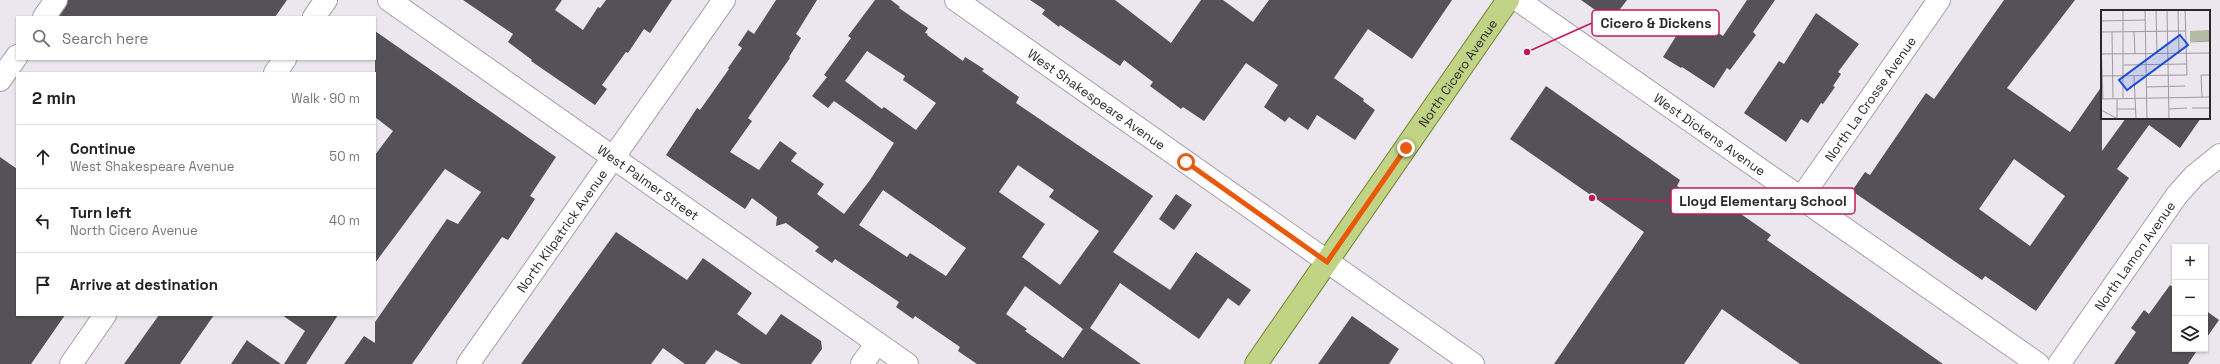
<!DOCTYPE html>
<html lang="en">
<head>
<meta charset="utf-8">
<style>
  body { margin:0; font-family:"Space Grotesk",sans-serif; background:#f2f2f2; color:#222 }
  .controls { position:absolute; right:12px; bottom:12px; display:grid; overflow:hidden; border-radius:0px; box-shadow:0 1px 3px #0004 }
  .controls button { width:36px; height:36px; display:grid; place-items:center; padding:0; border:0; border-bottom:1px solid #e0e0e0; background:#fff; color:#222; font:20px sans-serif }
  .stop { position:absolute; width:12px; height:12px; margin:-9px; border:3px solid #ea580c; border-radius:50%; background:#fff }
  .stop.end { background:#ea580c; border-color:#fff; box-shadow:0 1px 4px #0008 }
  .list { margin:0; padding:0; list-style:none }
  h2 { display:flex; justify-content:space-between; align-items:center; height:52px; margin:0; padding:0 16px; font-size:17px }
  h2 small { font-size:13px; font-weight:400; color:#767676 }
  .list li { display:grid; grid-template-columns:26px 1fr auto; gap:12px; align-items:center; box-sizing:border-box; height:64px; padding:0 16px; border-top:1px solid #e0e0e0 }
  .list b { display:block; font-size:15px; white-space:nowrap }
  .list p { margin:0; font-size:13px; white-space:nowrap; color:#767676 }
  .list em { font-size:13px; font-style:normal; color:#767676 }
  .icon { flex:none; width:22px; height:22px; fill:none; stroke:currentColor; stroke-width:2; stroke-linecap:round; stroke-linejoin:round }
  .map { position:relative; flex:none; width:2220px; height:364px; overflow:hidden }
  .search { position:absolute; background:#fff; box-shadow:0 1px 3px #0004; left:16px; top:16px; width:360px; height:44px; display:flex; align-items:center; gap:10px; box-sizing:border-box; padding:0 14px; border-radius:0px; color:#767676; font-size:15px }
  .panel { position:absolute; background:#fff; box-shadow:0 1px 3px #0004; left:16px; top:72px; width:360px; height:244px; border-radius:0px }
  .map>svg:first-child { display:block }
</style>
</head>
<body>
<div class="map">
<svg width="2220" height="364" viewBox="0 0 2220 364">
  <rect width="100%" height="100%" fill="#ece6ef"/>
  <g fill="#555158" fill-rule="evenodd">
    <path d="M 68,0 L 287,0 L 275,17 L 59,17 Z"/>
    <path d="M 463,0 L 562,0 L 555,10 L 583,30 L 598,7 L 600,8 L 606,0 L 672,0 L 650,33 L 644,29 L 628,53 L 626,52 L 602,85 L 607,89 L 595,105 L 531,61 L 532,60 L 508,42 L 513,34 Z"/>
    <path d="M 776,0 L 817,0 L 796,34 L 801,38 L 789,57 L 790,58 L 748,118 L 752,121 L 730,152 L 759,170 L 780,141 L 797,153 L 791,161 L 824,184 L 817,194 L 844,214 L 870,180 L 894,143 L 834,101 L 828,108 L 812,96 L 827,77 L 824,75 L 851,38 L 848,36 L 875,0 L 891,0 L 900,7 L 899,8 L 928,28 L 925,33 L 928,34 L 927,35 L 963,61 L 965,57 L 984,69 L 982,71 L 1019,97 L 1016,103 L 1153,196 L 1113,252 L 1170,290 L 1196,252 L 1251,290 L 1239,306 L 1228,298 L 1199,339 L 1120,283 L 1090,328 L 1141,364 L 977,364 L 958,351 L 960,347 L 915,316 L 913,319 L 896,307 L 899,302 L 835,259 L 832,263 L 815,251 L 819,247 L 786,223 L 776,226 L 777,217 L 752,198 L 745,209 L 666,155 L 697,108 L 700,110 L 729,69 L 728,68 L 742,48 L 738,45 L 748,30 L 754,34 ZM 867,51 L 905,76 L 903,80 L 936,103 L 916,130 L 884,107 L 882,109 L 845,81 ZM 1018,165 L 1054,190 L 1049,197 L 1099,231 L 1060,285 L 1022,257 L 1045,224 L 999,192 ZM 883,190 L 966,248 L 946,276 L 910,253 L 907,257 L 859,225 ZM 1025,286 L 1083,329 L 1063,358 L 1025,331 L 1027,329 L 1006,314 Z"/>
    <path d="M 1030,0 L 1115,0 L 1171,43 L 1201,0 L 1223,0 L 1253,22 L 1269,0 L 1452,0 L 1412,59 L 1368,29 L 1334,78 L 1364,99 L 1363,101 L 1375,110 L 1355,140 L 1317,115 L 1308,130 L 1289,117 L 1285,122 L 1264,107 L 1278,85 L 1246,63 L 1204,121 L 1183,107 L 1181,109 L 1150,86 L 1153,82 L 1124,60 L 1120,66 L 1060,25 L 1059,27 L 1042,14 L 1045,10 Z"/>
    <path d="M 1581,0 L 1627,0 L 1611,21 Z"/>
    <path d="M 1747,0 L 1775,0 L 1753,32 L 1756,35 L 1730,70 L 1727,68 L 1714,88 L 1682,67 L 1681,68 L 1663,57 L 1690,14 L 1723,36 Z"/>
    <path d="M 2004,0 L 2075,0 L 2007,88 L 2070,132 L 2102,86 L 2102,151 L 2126,118 L 2201,118 L 2180,148 L 2149,125 L 2117,169 L 2129,178 L 2036,311 L 1985,276 L 1982,280 L 1852,191 L 1865,172 L 1870,175 L 1926,93 L 1934,99 ZM 2014,159 L 2065,196 L 2030,246 L 1979,209 Z"/>
    <path d="M 1816,13 L 1859,44 L 1838,72 L 1841,74 L 1833,86 L 1835,87 L 1823,104 L 1821,103 L 1808,123 L 1801,119 L 1786,142 L 1744,113 L 1779,61 L 1784,64 Z"/>
    <path d="M 375,31 L 556,157 L 530,196 L 535,199 L 508,240 L 502,237 L 412,364 L 344,364 L 364,336 L 375,343 L 375,322 L 447,219 L 458,224 L 481,192 L 445,169 L 375,263 L 375,155 L 393,131 L 375,117 Z"/>
    <path d="M 1546,86 L 1680,180 L 1677,186 L 1707,206 L 1715,196 L 1771,235 L 1767,240 L 1943,364 L 1800,364 L 1722,309 L 1684,364 L 1554,364 L 1644,232 L 1510,139 Z"/>
    <path d="M 0,157 L 17,169 L 17,315 L 65,315 L 31,364 L 0,364 Z"/>
    <path d="M 1176,194 L 1192,205 L 1174,230 L 1159,219 Z"/>
    <path d="M 616,232 L 687,280 L 703,258 L 752,293 L 737,314 L 766,335 L 781,314 L 821,341 L 822,349 L 811,364 L 741,364 L 716,350 L 705,364 L 685,364 L 663,348 L 651,364 L 521,364 Z"/>
    <path d="M 2170,285 L 2175,289 L 2175,349 L 2198,349 L 2188,364 L 2114,364 L 2136,332 L 2131,328 L 2144,310 L 2149,314 Z"/>
    <path d="M 2205,310 L 2219,320 L 2205,340 Z"/>
    <path d="M 159,315 L 214,315 L 180,364 L 124,364 Z"/>
    <path d="M 282,315 L 338,315 L 306,364 L 284,364 L 305,331 Z"/>
    <path d="M 1352,316 L 1399,349 L 1389,364 L 1318,364 Z"/>
    <path d="M 247,340 L 249,342 L 281,364 L 231,364 Z"/>
  </g>
  <g fill="none" stroke-linecap="round" stroke-linejoin="round">
    <g stroke="#a6a0a9" stroke-width="24">
      <g id="minor">
        <path id="s1" d="M 389,0 L 907,364"/>
        <path id="s2" d="M 956,0 L 1473,364"/>
        <path id="s3" d="M 1518,0 L 2038,364"/>
        <path d="M 44,17 L 56,0"/>
        <path d="M 314,17 L 326,0"/>
        <path d="M 275,73 L 285,59"/>
        <path d="M 0,80 L 17,56"/>
        <path id="s4" d="M 1801,198 L 1939,0"/>
        <path d="M 71,364 L 105,315"/>
        <path id="s5" d="M 468,364 L 724,0"/>
        <path d="M 862,364 L 877,343"/>
        <path id="s6" d="M 2059,364 L 2177,195 L 2194,176 L 2220,155"/>
      </g>
    </g>
    <g stroke="#728532" stroke-width="24">
      <g id="major">
        <path id="s7" d="M 1256,364 L 1508,0"/>
      </g>
    </g>
    <use href="#minor" stroke="#fff" stroke-width="22"/>
    <use href="#major" stroke="#c1d486" stroke-width="22"/>
  </g>
  <g fill="none" stroke-linecap="round" stroke-linejoin="round">
    <path stroke="#ea580c" stroke-width="5" d="M 1186,162 L 1327,262 L 1406,148"/>
  </g>
  <g text-anchor="middle" stroke-width="4" stroke-linejoin="round" paint-order="stroke">
    <g font-size="13" fill="#2a282b" stroke="#fff">
      <text dy="5" stroke="none"><textPath href="#s7" startOffset="354">North Cicero Avenue</textPath></text>
      <text dy="5" stroke="none"><textPath href="#s2" startOffset="172">West Shakespeare Avenue</textPath></text>
      <text dy="5" stroke="none"><textPath href="#s4" startOffset="121">North La Crosse Avenue</textPath></text>
      <text dy="5" stroke="none"><textPath href="#s3" startOffset="234">West Dickens Avenue</textPath></text>
      <text dy="5" stroke="none"><textPath href="#s1" startOffset="317">West Palmer Street</textPath></text>
      <text dy="5" stroke="none"><textPath href="#s5" startOffset="163">North Kilpatrick Avenue</textPath></text>
      <text dy="5" stroke="none"><textPath href="#s6" startOffset="132">North Lamon Avenue</textPath></text>
    </g>
  </g>
  <g transform="translate(2101 10)">
    <rect width="109" height="109" fill="#ece6ef"/>
    <path d="M 109,20 L 109,31 L 89,31 L 89,21 Z" fill="#b3bba5"/>
    <path fill="none" stroke="#9e9aa1" stroke-width="1" d="M 22,0 L 22,88M 44,0 L 46,109M 55,0 L 56,43M 66,0 L 68,109M 77,0 L 78,43M 0,11 L 44,10M 0,22 L 85,21M 11,22 L 12,88M 33,22 L 34,44M 89,32 L 109,31M 0,33 L 2,89M 0,44 L 109,43M 23,55 L 85,54M 0,66 L 86,65 L 84,0M 33,66 L 35,109M 46,77 L 84,76M 101,87 L 100,65 L 109,65M 0,89 L 109,87M 16,89 L 16,108M 91,98 L 109,98M 16,99 L 35,99M 68,99 L 86,98M 0,100 L 17,109"/>
    <path fill="#1d4ed8" fill-opacity="0.15" stroke="#1d4ed8" stroke-width="2" d="M 79,25 L 87,35 L 26,80 L 18,70 Z"/>
    <rect width="109" height="109" fill="none" stroke="#2a282b" stroke-width="2"/>
  </g>
  <path fill="none" stroke="#c2185b" stroke-width="1.5" d="M1527 52L1592 23M1592 198L1671 201"/>
  <g fill="#c2185b" stroke="#fff" stroke-width="1.5">
    <circle cx="1527" cy="52" r="4"/>
    <circle cx="1592" cy="198" r="4"/>
  </g>
  <g fill="#fff" stroke="#c2185b" stroke-width="1.5">
    <rect x="1592" y="10" width="127" height="26" rx="4"/>
    <rect x="1671" y="188" width="184" height="26" rx="4"/>
  </g>
  <g font-size="14" text-anchor="middle" font-weight="bold" fill="#2a282b">
    <text x="1656" y="28">Cicero &amp; Dickens</text>
    <text x="1763" y="206">Lloyd Elementary School</text>
  </g>
</svg>
<div class="controls">
<button>+</button>
<button>−</button>
<button><svg class="icon" aria-label="layers" viewBox="0 0 24 24"><path d="M12 4l9 5-9 5-9-5zM3 14l9 5 9-5"/></svg></button>
</div>
<div class="stop" style="left:1186px;top:162px"></div>
<div class="stop end" style="left:1406px;top:148px"></div>
<div class="search"><svg class="icon" aria-label="search" viewBox="0 0 24 24"><circle cx="10" cy="10" r="6"/><path d="M15 15l6 6"/></svg>Search here</div>
<section class="panel">
<h2>2 min<small>Walk · 90 m</small></h2>
<ul class="list">
<li><svg class="icon" aria-label="ahead" viewBox="0 0 24 24"><path d="M12 20V5M6 11l6-6 6 6"/></svg><div><b>Continue</b><p>West Shakespeare Avenue</p></div><em>50 m</em></li>
<li><svg class="icon" aria-label="left" viewBox="0 0 24 24"><path d="M17 20v-9H6M10 6l-5 5 5 5"/></svg><div><b>Turn left</b><p>North Cicero Avenue</p></div><em>40 m</em></li>
<li><svg class="icon" aria-label="arrive" viewBox="0 0 24 24"><path d="M6 21V4h12l-3 4 3 4H6"/></svg><div><b>Arrive at destination</b></div></li>
</ul>
</section>
</div>
</body>
</html>
